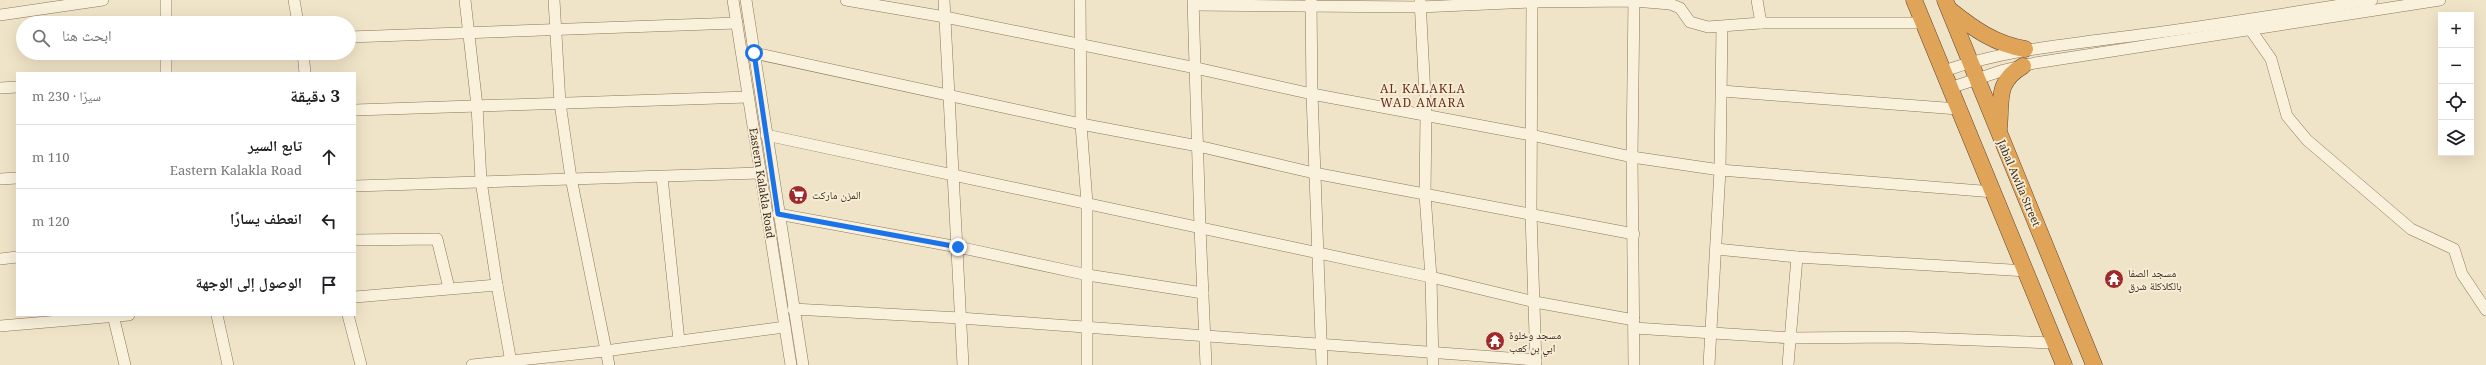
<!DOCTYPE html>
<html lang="ar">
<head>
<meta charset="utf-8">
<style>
  body { margin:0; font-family:"Noto Serif","Noto Naskh Arabic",serif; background:#f2f2f2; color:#202124; direction:rtl }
  .controls { position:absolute; right:12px; top:12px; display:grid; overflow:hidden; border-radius:0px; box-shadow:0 4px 16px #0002 }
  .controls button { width:36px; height:36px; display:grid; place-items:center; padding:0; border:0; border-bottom:1px solid #e0e0e0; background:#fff; color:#202124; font:20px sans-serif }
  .stop { position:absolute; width:12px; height:12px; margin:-9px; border:3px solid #1a73e8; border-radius:50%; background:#fff }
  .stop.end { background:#1a73e8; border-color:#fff; box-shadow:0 1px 4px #0008 }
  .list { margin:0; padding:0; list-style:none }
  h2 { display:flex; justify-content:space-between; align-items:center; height:52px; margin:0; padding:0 16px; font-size:17px }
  h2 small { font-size:13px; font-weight:400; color:#757577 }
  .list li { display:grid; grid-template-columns:26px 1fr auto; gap:12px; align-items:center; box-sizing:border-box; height:64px; padding:0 16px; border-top:1px solid #e0e0e0 }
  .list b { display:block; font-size:15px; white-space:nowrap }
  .list p { margin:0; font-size:13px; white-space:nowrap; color:#757577 }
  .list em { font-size:13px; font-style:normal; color:#757577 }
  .icon { flex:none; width:22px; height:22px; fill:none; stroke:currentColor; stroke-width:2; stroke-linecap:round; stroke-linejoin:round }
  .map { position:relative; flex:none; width:2486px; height:365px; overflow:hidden; direction:ltr }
  .search { position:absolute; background:#fff; box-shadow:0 4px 16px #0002; left:16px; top:16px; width:340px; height:44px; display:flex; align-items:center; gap:10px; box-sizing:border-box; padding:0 14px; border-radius:22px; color:#757577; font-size:15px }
  .panel { position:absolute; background:#fff; box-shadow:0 4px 16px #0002; left:16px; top:72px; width:340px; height:244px; border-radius:0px; direction:rtl }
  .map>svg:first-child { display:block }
</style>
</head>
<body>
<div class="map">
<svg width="2486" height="365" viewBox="0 0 2486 365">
  <rect width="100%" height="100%" fill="#f0e4c8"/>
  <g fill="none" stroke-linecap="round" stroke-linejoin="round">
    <g stroke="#8d765c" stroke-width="12">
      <g id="minor">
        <path d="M 166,0 L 166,23"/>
        <path d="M 294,0 L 298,23"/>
        <path d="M 465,0 L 477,106 L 481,181 L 497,285 L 511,362"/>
        <path d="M 554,0 L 560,103 L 571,178 L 609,365"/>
        <path d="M 733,0 L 791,365"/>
        <path d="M 746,0 L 803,365"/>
        <path d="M 846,0 L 945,17 L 1196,68 L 1312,94 L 1531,135 L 1632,157 L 1720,170 L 1994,192"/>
        <path d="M 944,0 L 963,365"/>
        <path d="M 1080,0 L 1081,124 L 1087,203 L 1087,365"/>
        <path d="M 1193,0 L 1200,227 L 1206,365"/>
        <path d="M 1311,0 L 1312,94 L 1322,365"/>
        <path d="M 1420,0 L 1426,115 L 1425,195 L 1431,277 L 1433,365"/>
        <path d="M 1532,0 L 1531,214 L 1536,365"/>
        <path d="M 1757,0 L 1761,23"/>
        <path d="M 1194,5 L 1420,7 L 1532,2 L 1634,1 L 1670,4 L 1680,8 L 1690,22 L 1708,27 L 1761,23 L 1924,23"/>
        <path d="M 0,15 L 103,0"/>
        <path d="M 2250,29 L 2271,59 L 2287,116 L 2307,140 L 2411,229 L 2454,249 L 2462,274 L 2486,310"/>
        <path d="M 349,37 L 737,23"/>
        <path d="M 166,53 L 166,73"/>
        <path d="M 303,53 L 305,73"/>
        <path d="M 754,53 L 1081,124 L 1198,146 L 1314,173 L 1634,234"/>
        <path d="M 1944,71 C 2007,49 2073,44 2139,35 C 2217,25 2295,12 2372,0"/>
        <path d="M 0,88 L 17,87"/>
        <path d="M 1950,88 L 2004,70 L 2035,63 L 2440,0"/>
        <path d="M 1722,91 L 1958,109"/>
        <path d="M 355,110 L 748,97"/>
        <path d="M 766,135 L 1431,277 L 1535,302 L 1634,320"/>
        <path d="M 662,177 L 679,341"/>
        <path d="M 0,179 L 17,178"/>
        <path d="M 355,186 L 760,173"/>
        <path d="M 778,214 L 958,247 L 1088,275 L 1203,293"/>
        <path d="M 355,240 L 437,239 L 449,288"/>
        <path d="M 1716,249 L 1797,257 L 2027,271"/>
        <path d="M 0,259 L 17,257"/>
        <path d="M 355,297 L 497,285"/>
        <path d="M 793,309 L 960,318 L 1536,360"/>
        <path d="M 113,315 L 125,365"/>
        <path d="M 217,315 L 228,365"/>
        <path d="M 348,315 L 361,365"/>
        <path d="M 0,326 L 129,315"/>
        <path d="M 1634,328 L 1792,338 L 1895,337 L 2055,343"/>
        <path d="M 472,365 L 605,351 L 785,327"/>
        <path d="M 1634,365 L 1632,157 L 1634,0"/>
        <path d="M 1709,365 L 1720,170 L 1722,27"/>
        <path d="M 1788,365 L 1797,257"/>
      </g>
    </g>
    <g stroke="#5b4430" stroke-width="17">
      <g id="highway">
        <path d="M 1914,0 L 2064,365"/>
        <path d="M 1945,0 L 2094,365"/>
        <path d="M 1950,10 C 1974,29 1995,44 2025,49"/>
        <path d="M 1999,129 C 2002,101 1995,82 2023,66"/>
      </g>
    </g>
    <use href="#minor" stroke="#faf1dc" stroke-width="11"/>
    <use href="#highway" stroke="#e0a458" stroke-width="16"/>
  </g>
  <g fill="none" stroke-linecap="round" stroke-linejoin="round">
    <path stroke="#1a73e8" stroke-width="5" d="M 754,53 L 778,214 L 958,247"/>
  </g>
  <defs>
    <g id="supermarket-disc" transform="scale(1)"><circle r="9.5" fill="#9e2a2b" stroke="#f7eed8"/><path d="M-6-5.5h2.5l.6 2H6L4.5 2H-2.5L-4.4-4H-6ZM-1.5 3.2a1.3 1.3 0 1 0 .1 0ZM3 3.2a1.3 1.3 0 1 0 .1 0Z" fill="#fff"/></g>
    <g id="temple-disc" transform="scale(1)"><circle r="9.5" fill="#9e2a2b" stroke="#f7eed8"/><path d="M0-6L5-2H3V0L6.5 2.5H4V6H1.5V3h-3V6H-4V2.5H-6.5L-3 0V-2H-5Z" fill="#fff"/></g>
  </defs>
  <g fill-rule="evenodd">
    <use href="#supermarket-disc" x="798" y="195"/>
    <use href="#temple-disc" x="2114" y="279"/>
    <use href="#temple-disc" x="1495" y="341"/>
  </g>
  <g text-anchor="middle" stroke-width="3.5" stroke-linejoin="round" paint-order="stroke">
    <g font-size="11" fill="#3d2e20" stroke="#f7eed8">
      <text transform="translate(762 183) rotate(81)" y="4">Eastern Kalakla Road</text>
      <text transform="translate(2019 183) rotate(67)" y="4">Jabal Awlia Street</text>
    </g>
    <g font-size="11" fill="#3d2e20" stroke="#f7eed8" text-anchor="start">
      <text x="812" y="199">المزن ماركت</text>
      <text x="2128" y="277">مسجد الصفا<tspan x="2128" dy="13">بالكلاكلة شرق</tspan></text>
      <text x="1509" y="339">مسجد وخلوة<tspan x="1509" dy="13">ابي بن كعب</tspan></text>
    </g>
    <g font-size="12" letter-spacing="1" fill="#6b2e1e" stroke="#f7eed8">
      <text x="1423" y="93">AL KALAKLA<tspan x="1423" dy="14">WAD AMARA</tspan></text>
    </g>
  </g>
</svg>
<div class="controls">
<button>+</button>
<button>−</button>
<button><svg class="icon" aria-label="locate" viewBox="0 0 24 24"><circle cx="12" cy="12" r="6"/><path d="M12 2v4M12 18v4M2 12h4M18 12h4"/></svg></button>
<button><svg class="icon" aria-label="layers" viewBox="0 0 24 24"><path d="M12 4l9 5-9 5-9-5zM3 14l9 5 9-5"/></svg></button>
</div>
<div class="stop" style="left:754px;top:53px"></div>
<div class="stop end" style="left:958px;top:247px"></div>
<div class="search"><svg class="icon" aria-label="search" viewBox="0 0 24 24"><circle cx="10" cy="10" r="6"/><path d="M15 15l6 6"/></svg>ابحث هنا</div>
<section class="panel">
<h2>3 دقيقة<small>سيرًا · 230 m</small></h2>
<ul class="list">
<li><svg class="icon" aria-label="ahead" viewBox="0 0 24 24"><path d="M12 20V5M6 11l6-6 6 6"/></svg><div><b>تابع السير</b><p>Eastern Kalakla Road</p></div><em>110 m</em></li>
<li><svg class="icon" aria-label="left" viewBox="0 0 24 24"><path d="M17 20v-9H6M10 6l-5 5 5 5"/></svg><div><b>انعطف يسارًا</b></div><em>120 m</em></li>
<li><svg class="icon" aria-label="arrive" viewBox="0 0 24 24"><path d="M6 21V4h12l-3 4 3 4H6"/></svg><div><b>الوصول إلى الوجهة</b></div></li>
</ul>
</section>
</div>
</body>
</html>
